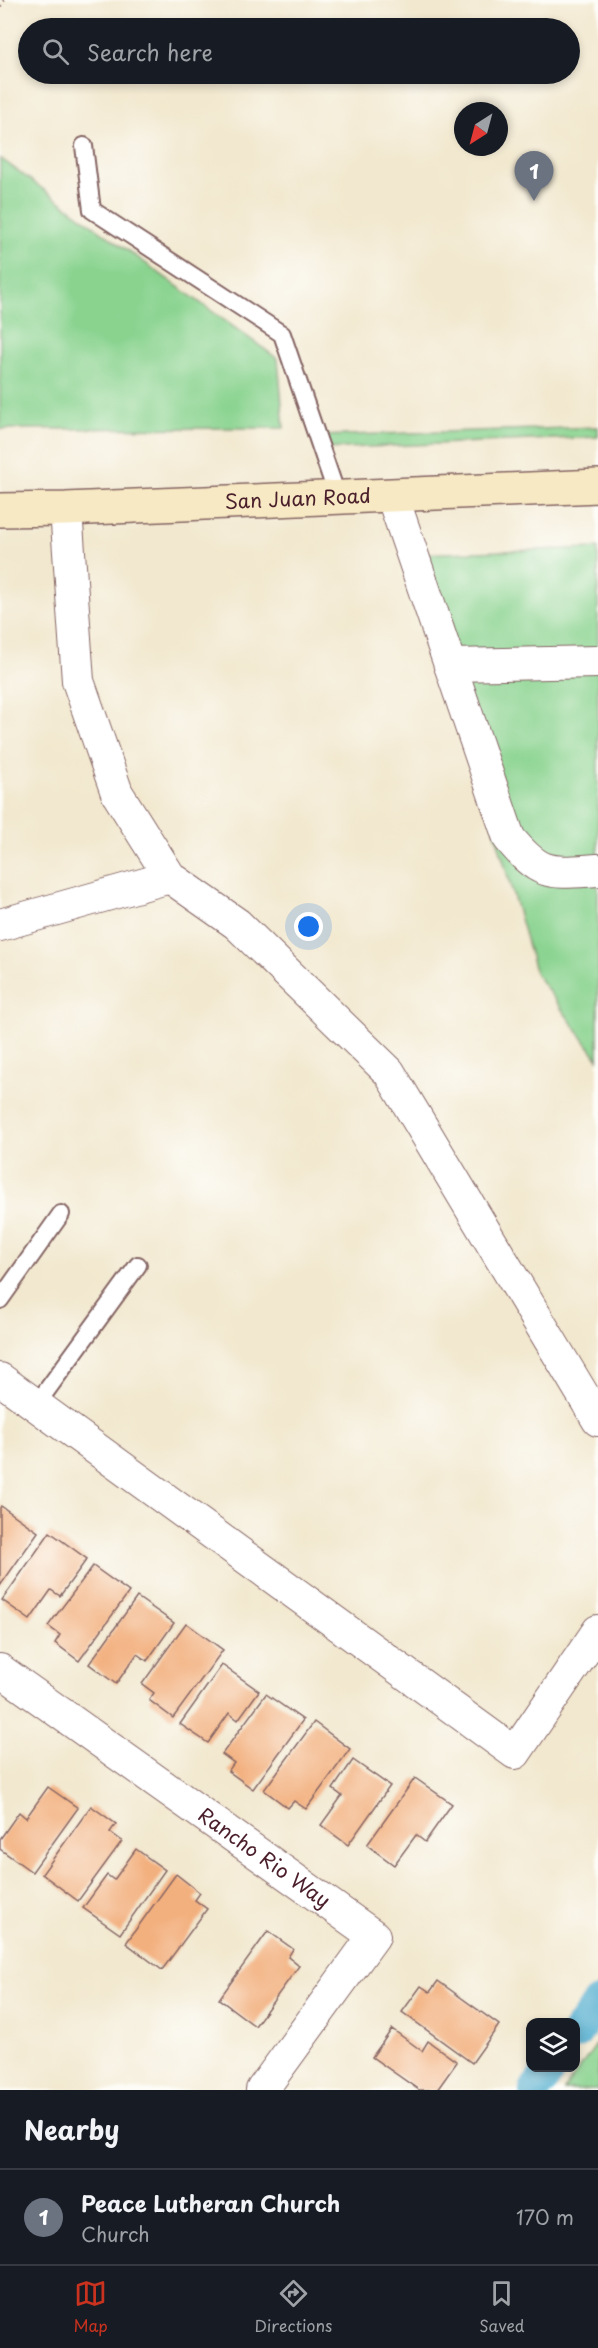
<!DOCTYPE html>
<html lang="en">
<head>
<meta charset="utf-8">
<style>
  body { margin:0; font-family:"Playpen Sans",sans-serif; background:#20242c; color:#f1f3f6 }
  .controls { position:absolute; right:18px; bottom:18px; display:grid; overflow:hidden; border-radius:12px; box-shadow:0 3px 9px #0003 }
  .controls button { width:54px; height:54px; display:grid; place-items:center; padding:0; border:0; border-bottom:2px solid #363941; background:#171b24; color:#f1f3f6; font:30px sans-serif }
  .compass { position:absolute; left:454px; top:102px; width:54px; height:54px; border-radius:50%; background:#171b24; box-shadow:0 3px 9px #0003; rotate:216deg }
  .you { position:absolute; left:309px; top:927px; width:21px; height:21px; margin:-15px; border:4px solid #fff; border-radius:50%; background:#1a73e8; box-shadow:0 0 0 9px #1a73e833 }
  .badge { display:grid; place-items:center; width:39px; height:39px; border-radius:50%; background:#c8321e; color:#fff; font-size:20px; font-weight:700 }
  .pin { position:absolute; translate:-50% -50px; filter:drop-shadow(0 2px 3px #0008) }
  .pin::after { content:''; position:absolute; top:32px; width:21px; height:18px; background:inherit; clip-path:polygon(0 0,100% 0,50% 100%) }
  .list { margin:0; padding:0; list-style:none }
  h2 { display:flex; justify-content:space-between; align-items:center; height:78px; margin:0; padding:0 24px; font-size:26px }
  h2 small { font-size:20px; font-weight:400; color:#9ea1a6 }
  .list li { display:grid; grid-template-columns:39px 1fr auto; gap:18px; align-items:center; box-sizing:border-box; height:96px; padding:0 24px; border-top:2px solid #363941 }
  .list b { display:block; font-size:22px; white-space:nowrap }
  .list p { margin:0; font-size:20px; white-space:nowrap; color:#9ea1a6 }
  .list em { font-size:20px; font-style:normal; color:#9ea1a6 }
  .icon { flex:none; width:33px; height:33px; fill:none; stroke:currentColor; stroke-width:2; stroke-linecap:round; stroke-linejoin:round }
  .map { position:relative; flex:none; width:598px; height:2090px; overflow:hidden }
  .search { position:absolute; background:#171b24; box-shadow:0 3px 9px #0003; left:18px; right:18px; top:18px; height:66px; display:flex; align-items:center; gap:15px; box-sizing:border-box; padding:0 21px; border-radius:33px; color:#9ea1a6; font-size:22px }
  .sheet { height:174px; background:#171b24 }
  nav { display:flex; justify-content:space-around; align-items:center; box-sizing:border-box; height:84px; border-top:2px solid #363941; background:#171b24; font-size:16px; color:#9ea1a6 }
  nav a { display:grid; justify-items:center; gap:3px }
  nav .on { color:#c8321e }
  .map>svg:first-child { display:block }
</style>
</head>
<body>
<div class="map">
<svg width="598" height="2090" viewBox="0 0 598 2090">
  <rect width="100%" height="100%" fill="#fdfcf7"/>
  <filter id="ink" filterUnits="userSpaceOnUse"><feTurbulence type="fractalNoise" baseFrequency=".0167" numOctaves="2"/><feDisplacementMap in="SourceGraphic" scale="12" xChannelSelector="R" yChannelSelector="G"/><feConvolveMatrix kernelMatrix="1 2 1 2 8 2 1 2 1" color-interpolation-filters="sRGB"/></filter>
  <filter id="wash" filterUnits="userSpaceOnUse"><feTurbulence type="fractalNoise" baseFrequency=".008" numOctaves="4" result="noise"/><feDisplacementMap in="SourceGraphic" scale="24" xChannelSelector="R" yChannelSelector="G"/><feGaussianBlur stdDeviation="1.35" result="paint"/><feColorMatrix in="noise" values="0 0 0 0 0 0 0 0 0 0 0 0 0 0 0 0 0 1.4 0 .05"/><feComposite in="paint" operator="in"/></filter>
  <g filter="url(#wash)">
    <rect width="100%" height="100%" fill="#f2e8cf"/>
    <g fill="#89d38f" stroke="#6a795d" stroke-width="1.5">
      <path d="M 0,158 L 278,359 L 284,428 L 0,429 Z"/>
      <path d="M 598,427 L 598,437 L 323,449 L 319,436 Z"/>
      <path d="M 598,548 L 598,1059 L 536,974 L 415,554 Z"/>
      <path d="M 598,2042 L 598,2090 L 564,2090 Z"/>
    </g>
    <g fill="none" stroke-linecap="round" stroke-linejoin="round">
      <g stroke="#52aed0" stroke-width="32">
        <path d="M 576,2034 L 598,2003"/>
        <path d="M 535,2090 L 551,2068"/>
      </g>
    </g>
    <g id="blocks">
      <g fill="#f3b07f">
        <path d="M 1,1506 L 38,1532 L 0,1586 L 0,1508 Z"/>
        <path d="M 50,1532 L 87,1559 L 60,1596 L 51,1590 L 30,1620 L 2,1600 Z"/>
        <path d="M 93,1566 L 129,1592 L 79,1661 L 55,1643 L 60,1635 L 48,1626 Z"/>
        <path d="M 137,1597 L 174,1623 L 147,1661 L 137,1654 L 116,1684 L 89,1664 Z"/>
        <path d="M 186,1623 L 223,1650 L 173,1718 L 149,1700 L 154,1693 L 142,1684 Z"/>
        <path d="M 222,1665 L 259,1691 L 238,1720 L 229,1713 L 208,1743 L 180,1724 Z"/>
        <path d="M 266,1694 L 303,1720 L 253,1789 L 228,1771 L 234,1763 L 222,1754 Z"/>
        <path d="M 314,1722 L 350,1749 L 306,1809 L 294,1801 L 288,1808 L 264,1790 Z"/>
        <path d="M 353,1760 L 390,1786 L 348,1845 L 321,1825 L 342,1796 L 333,1789 Z"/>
        <path d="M 415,1778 L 452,1804 L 425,1842 L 416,1835 L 394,1865 L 367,1845 Z"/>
        <path d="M 48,1787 L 78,1808 L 32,1872 L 0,1849 L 0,1839 L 19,1812 L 26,1818 Z"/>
        <path d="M 91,1806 L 116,1824 L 110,1832 L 122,1841 L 78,1901 L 42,1874 Z"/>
        <path d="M 136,1849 L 165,1870 L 120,1934 L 83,1908 L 107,1875 L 114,1880 Z"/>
        <path d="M 176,1874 L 200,1893 L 195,1900 L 207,1909 L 162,1970 L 126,1943 Z"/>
        <path d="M 268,1931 L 293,1949 L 288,1957 L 299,1966 L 255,2026 L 219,1999 Z"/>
        <path d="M 438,1981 L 499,2025 L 472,2063 L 402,2012 L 421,1986 L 430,1992 Z"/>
        <path d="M 392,2029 L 422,2051 L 428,2041 L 457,2062 L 437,2090 L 419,2090 L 372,2057 Z"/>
      </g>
    </g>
  </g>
  <g filter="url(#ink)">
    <use href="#blocks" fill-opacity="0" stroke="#856564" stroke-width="1.5"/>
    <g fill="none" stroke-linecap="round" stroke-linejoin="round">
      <g stroke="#856564" stroke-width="20">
        <g id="service">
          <path d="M 84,146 L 92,210 L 282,334 L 338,498"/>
          <path d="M 0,1300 L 61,1214"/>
          <path d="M 36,1405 L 138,1265"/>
        </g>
      </g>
      <g stroke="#856564" stroke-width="34">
        <g id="minor">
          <path d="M 392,495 L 509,838 C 541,877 550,873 598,870"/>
          <path d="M 66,509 L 78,681 L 117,793 L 170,877 L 237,924 L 389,1072 L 598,1420"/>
          <path d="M 450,665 L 598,662"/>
          <path d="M 0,925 L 170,877"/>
          <path d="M 0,1379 L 515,1753 L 598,1631"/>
          <path id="s1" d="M 0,1670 L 374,1936 L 262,2090"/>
        </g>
      </g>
      <g stroke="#856564" stroke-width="36">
        <g id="secondary">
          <path id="s2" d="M 0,510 L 66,509 L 598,486"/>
        </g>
      </g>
      <path stroke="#856564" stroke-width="4" stroke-dasharray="1.5 4.5" stroke-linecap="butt" d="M 0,6 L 4,0"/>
      <use href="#service" stroke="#fff" stroke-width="16"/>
      <use href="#minor" stroke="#fff" stroke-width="32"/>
      <use href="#secondary" stroke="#f7e9c3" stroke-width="33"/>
    </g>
  </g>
  <g text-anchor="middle" stroke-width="5" stroke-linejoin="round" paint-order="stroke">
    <g font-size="20" fill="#4a1f2b" stroke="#fdfcf7">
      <text dy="7" stroke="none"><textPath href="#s2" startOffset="298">San Juan Road</textPath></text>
      <text dy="7" stroke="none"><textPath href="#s1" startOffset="324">Rancho Rio Way</textPath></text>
    </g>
  </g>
</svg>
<div class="controls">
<button><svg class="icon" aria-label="layers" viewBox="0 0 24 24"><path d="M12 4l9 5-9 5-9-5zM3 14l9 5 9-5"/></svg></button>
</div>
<svg class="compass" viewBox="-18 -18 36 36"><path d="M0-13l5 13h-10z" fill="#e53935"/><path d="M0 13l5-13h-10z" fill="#9ea1a6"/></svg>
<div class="you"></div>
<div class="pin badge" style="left:534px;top:201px;background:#6b7280">1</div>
<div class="search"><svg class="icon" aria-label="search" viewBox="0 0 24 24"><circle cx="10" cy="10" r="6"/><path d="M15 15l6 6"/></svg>Search here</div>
</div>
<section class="sheet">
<h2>Nearby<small></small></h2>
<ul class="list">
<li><span class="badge" style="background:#6b7280">1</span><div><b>Peace Lutheran Church</b><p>Church</p></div><em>170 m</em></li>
</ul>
</section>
<nav>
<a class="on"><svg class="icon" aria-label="map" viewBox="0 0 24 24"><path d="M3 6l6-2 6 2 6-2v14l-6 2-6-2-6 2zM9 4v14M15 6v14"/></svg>Map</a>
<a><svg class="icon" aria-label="directions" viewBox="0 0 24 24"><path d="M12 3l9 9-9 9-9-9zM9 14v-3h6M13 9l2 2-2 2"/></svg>Directions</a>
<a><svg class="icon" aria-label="saved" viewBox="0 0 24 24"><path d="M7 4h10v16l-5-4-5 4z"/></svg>Saved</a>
</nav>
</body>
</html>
